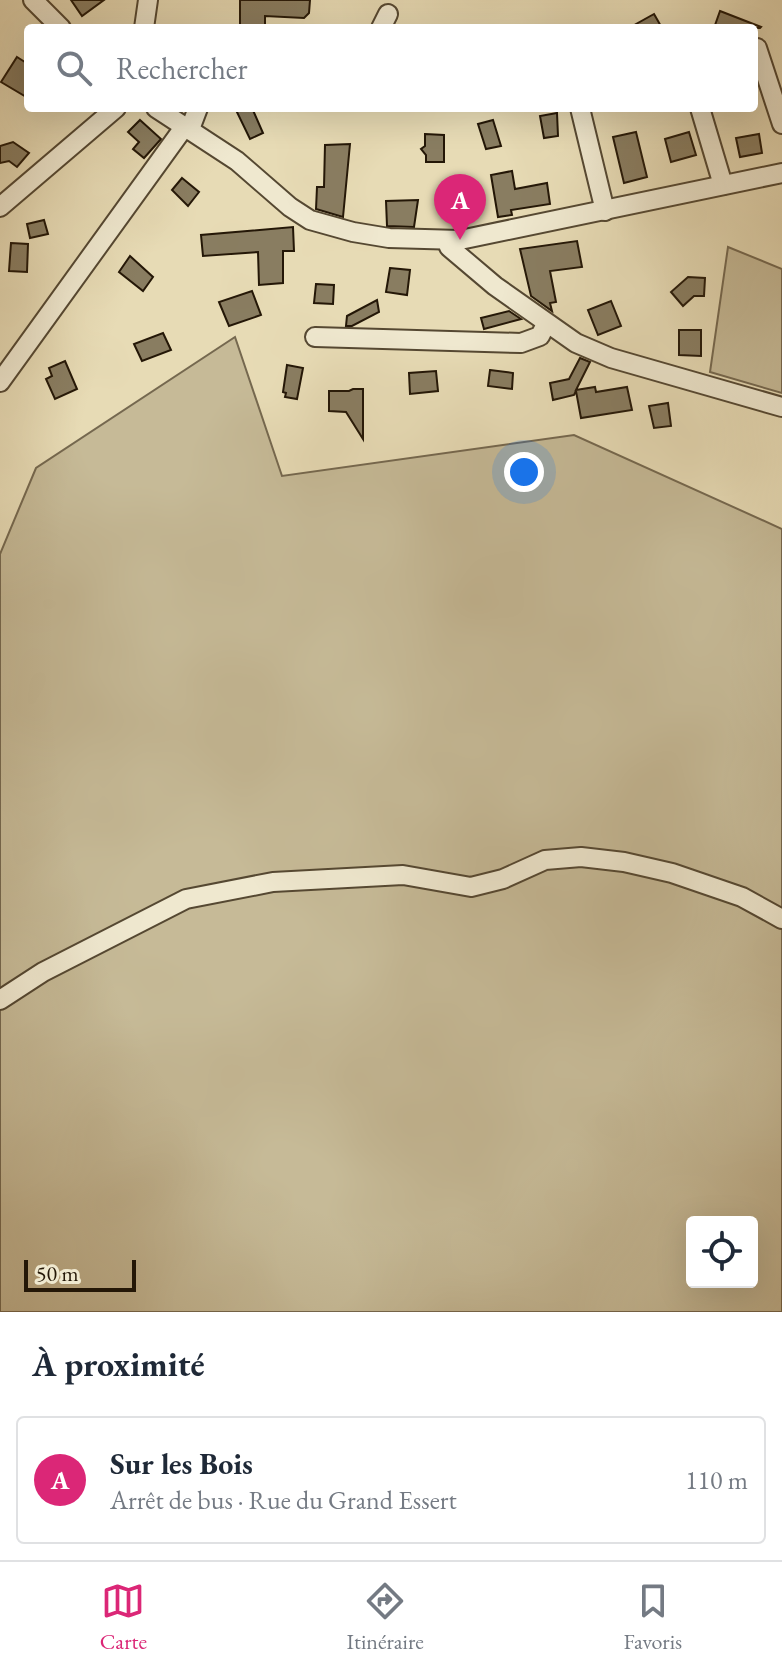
<!DOCTYPE html>
<html lang="fr">
<head>
<meta charset="utf-8">
<style>
  body { margin:0; font-family:"EB Garamond",serif; background:#f2f2f3; color:#1f2937 }
  .controls { position:absolute; right:24px; bottom:24px; display:grid; overflow:hidden; border-radius:8px; box-shadow:0 8px 32px #0002 }
  .controls button { width:72px; height:72px; display:grid; place-items:center; padding:0; border:0; border-bottom:2px solid #e0e1e3; background:#fff; color:#1f2937; font:40px sans-serif }
  .scale { position:absolute; left:24px; bottom:20px; width:112px; box-sizing:border-box; padding-left:8px; border:4px solid #241707; border-top:0; font-size:22px; line-height:28px; white-space:nowrap; color:#241707; -webkit-text-stroke:6px #efe8cf; paint-order:stroke }
  .you { position:absolute; left:524px; top:472px; width:28px; height:28px; margin:-20px; border:6px solid #fff; border-radius:50%; background:#1a73e8; box-shadow:0 0 0 12px #1a73e833 }
  .badge { display:grid; place-items:center; width:52px; height:52px; border-radius:50%; background:#db2777; color:#fff; font-size:26px; font-weight:700 }
  .pin { position:absolute; translate:-50% -66px; filter:drop-shadow(0 2px 4px #0008) }
  .pin::after { content:''; position:absolute; top:42px; width:28px; height:24px; background:inherit; clip-path:polygon(0 0,100% 0,50% 100%) }
  .list { margin:0; padding:0; list-style:none }
  h2 { display:flex; justify-content:space-between; align-items:center; height:104px; margin:0; padding:0 32px; font-size:34px }
  h2 small { font-size:26px; font-weight:400; color:#747a83 }
  .list li { display:grid; grid-template-columns:52px 1fr auto; gap:24px; align-items:center; box-sizing:border-box; height:128px; margin:0 16px 16px; padding:0 16px; border:2px solid #e0e1e3; border-radius:8px }
  .list b { display:block; font-size:30px; white-space:nowrap }
  .list p { margin:0; font-size:26px; white-space:nowrap; color:#747a83 }
  .list em { font-size:26px; font-style:normal; color:#747a83 }
  .icon { flex:none; width:44px; height:44px; fill:none; stroke:currentColor; stroke-width:2; stroke-linecap:round; stroke-linejoin:round }
  .map { position:relative; flex:none; width:782px; height:1312px; overflow:hidden }
  .search { position:absolute; background:#fff; box-shadow:0 8px 32px #0002; left:24px; right:24px; top:24px; height:88px; display:flex; align-items:center; gap:20px; box-sizing:border-box; padding:0 28px; border-radius:8px; color:#747a83; font-size:30px }
  .sheet { height:248px; background:#fff }
  nav { display:flex; justify-content:space-around; align-items:center; box-sizing:border-box; height:112px; border-top:2px solid #e0e1e3; background:#fff; font-size:22px; color:#747a83 }
  nav a { display:grid; justify-items:center; gap:4px }
  nav .on { color:#db2777 }
  .map>svg:first-child { display:block }
</style>
</head>
<body>
<div class="map">
<svg width="782" height="1312" viewBox="0 0 782 1312">
  <rect width="100%" height="100%" fill="#e7dbb5"/>
  <filter id="stains"><feTurbulence type="fractalNoise" baseFrequency=".0025" numOctaves="4"/><feColorMatrix values="0 0 0 0 .2 0 0 0 0 .09 0 0 0 0 .02 0 0 0 .5 -.17"/></filter>
  <radialGradient id="worn" r=".72"><stop offset=".6" stop-color="#630" stop-opacity="0"/><stop offset="1" stop-color="#630" stop-opacity=".3"/></radialGradient>
  <g fill="#c6ba97" stroke="#75684f" stroke-width="2" fill-rule="evenodd">
    <path d="M 728,247 L 782,269 L 782,393 L 710,372 Z"/>
    <path d="M 235,337 L 282,476 L 574,435 L 782,529 L 782,1312 L 0,1312 L 0,554 L 36,468 ZM 692,1222 L 752,1222 L 752,1282 L 692,1282 Z"/>
  </g>
  <g fill="#897d61" stroke="#241707" stroke-width="2">
    <path d="M 71,0 L 104,0 L 82,16 Z"/>
    <path d="M 240,0 L 310,0 L 309,13 L 304,18 L 265,16 L 265,28 L 240,28 Z"/>
    <path d="M 720,11 L 761,27 L 760,28 L 714,28 Z"/>
    <path d="M 654,14 L 662,28 L 629,28 Z"/>
    <path d="M 17,57 L 28,64 L 28,98 L 1,82 Z"/>
    <path d="M 235,108 L 252,108 L 263,133 L 250,139 Z"/>
    <path d="M 557,113 L 558,136 L 544,138 L 540,116 Z"/>
    <path d="M 140,120 L 161,139 L 144,158 L 133,149 L 139,142 L 128,132 Z"/>
    <path d="M 493,120 L 501,146 L 486,149 L 478,124 Z"/>
    <path d="M 636,132 L 647,177 L 624,183 L 613,137 Z"/>
    <path d="M 689,132 L 696,155 L 671,162 L 665,139 Z"/>
    <path d="M 425,134 L 444,135 L 444,162 L 426,162 L 426,155 L 421,149 L 425,146 Z"/>
    <path d="M 759,134 L 762,153 L 740,157 L 736,138 Z"/>
    <path d="M 13,142 L 29,153 L 17,167 L 9,161 L 0,163 L 0,146 Z"/>
    <path d="M 350,144 L 343,217 L 316,209 L 317,187 L 324,187 L 325,145 Z"/>
    <path d="M 512,171 L 515,189 L 547,183 L 550,204 L 511,210 L 512,215 L 498,217 L 491,175 Z"/>
    <path d="M 182,178 L 199,192 L 188,206 L 172,190 Z"/>
    <path d="M 418,200 L 414,227 L 387,226 L 386,201 Z"/>
    <path d="M 44,220 L 48,234 L 30,238 L 27,224 Z"/>
    <path d="M 293,227 L 294,251 L 283,251 L 283,283 L 259,285 L 258,252 L 203,256 L 201,235 Z"/>
    <path d="M 577,241 L 582,267 L 550,271 L 556,302 L 550,303 L 552,311 L 531,296 L 520,249 Z"/>
    <path d="M 11,243 L 28,244 L 27,272 L 9,271 Z"/>
    <path d="M 130,256 L 153,277 L 143,291 L 119,272 Z"/>
    <path d="M 390,268 L 410,270 L 407,295 L 386,292 Z"/>
    <path d="M 688,277 L 705,278 L 704,296 L 694,296 L 683,306 L 671,292 Z"/>
    <path d="M 316,284 L 334,285 L 333,304 L 314,303 Z"/>
    <path d="M 252,291 L 261,315 L 229,326 L 219,302 Z"/>
    <path d="M 377,300 L 379,312 L 352,326 L 346,326 L 347,316 Z"/>
    <path d="M 611,301 L 621,326 L 598,335 L 588,310 Z"/>
    <path d="M 509,311 L 521,319 L 484,329 L 481,318 Z"/>
    <path d="M 679,330 L 701,330 L 701,356 L 679,355 Z"/>
    <path d="M 163,333 L 171,350 L 142,361 L 134,344 Z"/>
    <path d="M 580,358 L 590,362 L 576,390 L 595,387 L 596,392 L 627,387 L 632,410 L 581,418 L 576,391 L 574,395 L 553,400 L 550,383 L 569,379 Z"/>
    <path d="M 65,361 L 77,389 L 55,399 L 46,379 L 52,376 L 49,368 Z"/>
    <path d="M 287,365 L 303,368 L 297,399 L 285,397 L 286,393 L 283,392 Z"/>
    <path d="M 490,370 L 513,373 L 512,389 L 488,386 Z"/>
    <path d="M 436,371 L 438,391 L 410,394 L 409,373 Z"/>
    <path d="M 353,389 L 363,389 L 363,439 L 346,412 L 329,411 L 329,391 L 349,391 Z"/>
    <path d="M 668,403 L 671,426 L 654,428 L 649,406 Z"/>
  </g>
  <g fill="none" stroke-linecap="round" stroke-linejoin="round">
    <g stroke="#554832" stroke-width="22">
      <g id="minor">
        <path d="M 33,0 L 61,28"/>
        <path d="M 144,28 L 148,0"/>
        <path d="M 381,28 L 388,14"/>
        <path d="M 757,48 L 782,124"/>
        <path d="M 156,108 L 237,161 L 290,207 L 310,220 L 353,232 L 389,238 L 460,240 L 782,173"/>
        <path d="M 580,108 L 605,211"/>
        <path d="M 700,108 L 723,185"/>
        <path d="M 190,129 L 198,108"/>
        <path d="M 0,207 L 116,108"/>
        <path d="M 447,241 L 449,247 L 495,286 L 576,343 L 611,358 L 782,407"/>
        <path d="M 315,337 L 521,343 L 540,336 L 546,324"/>
        <path d="M 0,382 L 185,126"/>
        <path d="M 0,1000 L 43,972 L 186,899 L 273,882 L 403,875 L 471,887 L 503,879 L 545,860 L 581,857 L 624,862 L 672,873 L 742,897 L 782,919"/>
      </g>
    </g>
    <use href="#minor" stroke="#efe8cf" stroke-width="18"/>
  </g>
  <rect width="100%" height="100%" filter="url(#stains)"/>
  <rect width="100%" height="100%" fill="url(#worn)"/>
</svg>
<div class="controls">
<button><svg class="icon" aria-label="locate" viewBox="0 0 24 24"><circle cx="12" cy="12" r="6"/><path d="M12 2v4M12 18v4M2 12h4M18 12h4"/></svg></button>
</div>
<div class="scale">50 m</div>
<div class="you"></div>
<div class="pin badge" style="left:460px;top:240px">A</div>
<div class="search"><svg class="icon" aria-label="search" viewBox="0 0 24 24"><circle cx="10" cy="10" r="6"/><path d="M15 15l6 6"/></svg>Rechercher</div>
</div>
<section class="sheet">
<h2>À proximité<small></small></h2>
<ul class="list">
<li><span class="badge">A</span><div><b>Sur les Bois</b><p>Arrêt de bus · Rue du Grand Essert</p></div><em>110 m</em></li>
</ul>
</section>
<nav>
<a class="on"><svg class="icon" aria-label="map" viewBox="0 0 24 24"><path d="M3 6l6-2 6 2 6-2v14l-6 2-6-2-6 2zM9 4v14M15 6v14"/></svg>Carte</a>
<a><svg class="icon" aria-label="directions" viewBox="0 0 24 24"><path d="M12 3l9 9-9 9-9-9zM9 14v-3h6M13 9l2 2-2 2"/></svg>Itinéraire</a>
<a><svg class="icon" aria-label="saved" viewBox="0 0 24 24"><path d="M7 4h10v16l-5-4-5 4z"/></svg>Favoris</a>
</nav>
</body>
</html>
